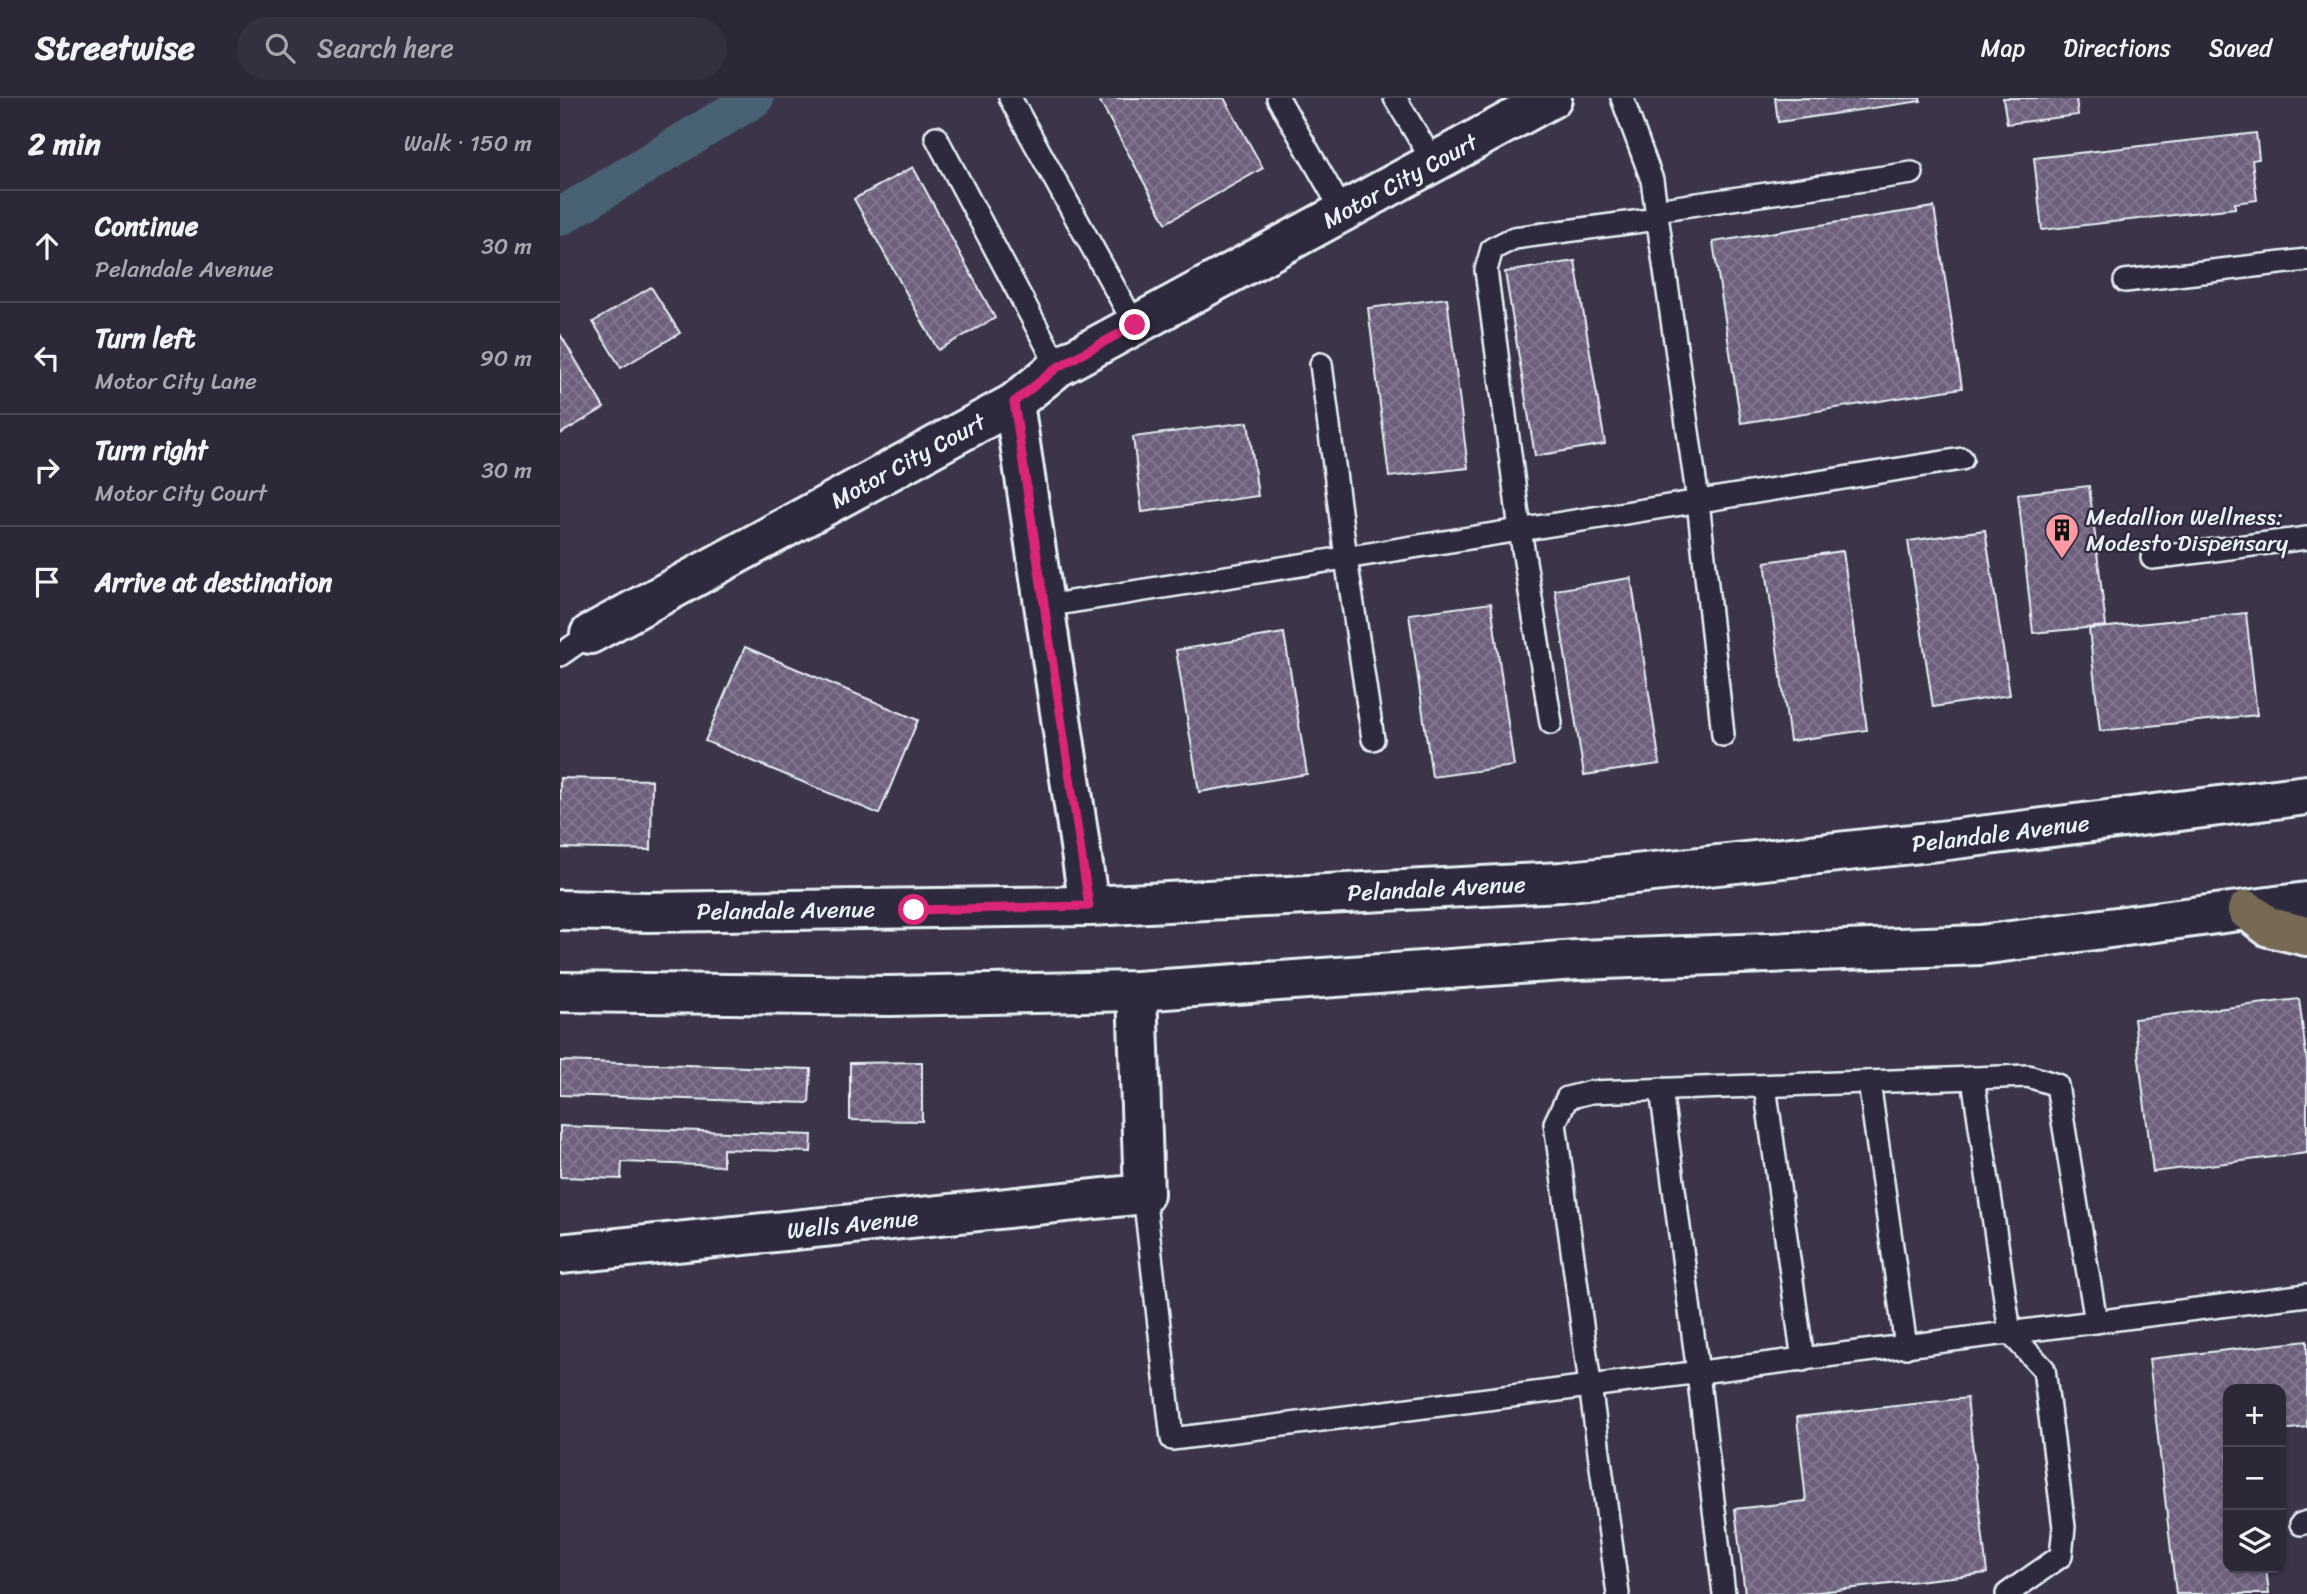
<!DOCTYPE html>
<html lang="en">
<head>
<meta charset="utf-8">
<style>
  body { margin:0; font-family:Sriracha,sans-serif; background:#353040; color:#f1f3f6 }
  .controls { position:absolute; right:21px; bottom:21px; display:grid; overflow:hidden; border-radius:14px; box-shadow:0 2px 5px #0004 }
  .controls button { width:63px; height:63px; display:grid; place-items:center; padding:0; border:0; border-bottom:2px solid #484453; background:#2d2838; color:#f1f3f6; font:35px sans-serif }
  .stop { position:absolute; width:21px; height:21px; margin:-16px; border:5px solid #db2777; border-radius:50%; background:#fff }
  .stop.end { background:#db2777; border-color:#fff; box-shadow:0 2px 7px #0008 }
  .list { margin:0; padding:0; list-style:none }
  h2 { display:flex; justify-content:space-between; align-items:center; height:91px; margin:0; padding:0 28px; font-size:30px }
  h2 small { font-size:23px; font-weight:400; color:#a7a6ae }
  .list li { display:grid; grid-template-columns:46px 1fr auto; gap:21px; align-items:center; box-sizing:border-box; height:112px; padding:0 28px; border-top:2px solid #484453 }
  .list b { display:block; font-size:26px; white-space:nowrap }
  .list p { margin:0; font-size:23px; white-space:nowrap; color:#a7a6ae }
  .list em { font-size:23px; font-style:normal; color:#a7a6ae }
  .icon { flex:none; width:38px; height:38px; fill:none; stroke:currentColor; stroke-width:2; stroke-linecap:round; stroke-linejoin:round }
  .map { position:relative; flex:none; width:1747px; height:1496px; overflow:hidden }
  header { display:flex; align-items:center; gap:42px; box-sizing:border-box; height:98px; padding:0 35px; background:#2d2838; border-bottom:2px solid #484453 }
  header strong { font-size:33px }
  nav { display:flex; gap:38px; margin-inline-start:auto; font-size:24px }
  .search { width:490px; height:63px; background:#353040; display:flex; align-items:center; gap:18px; box-sizing:border-box; padding:0 24px; border-radius:38px; color:#a7a6ae; font-size:26px }
  main { display:flex }
  aside { flex:1; background:#2d2838 }
  .map>svg:first-child { display:block }
</style>
</head>
<body>
<header>
<strong>Streetwise</strong>
<div class="search"><svg class="icon" aria-label="search" viewBox="0 0 24 24"><circle cx="10" cy="10" r="6"/><path d="M15 15l6 6"/></svg>Search here</div>
<nav><a>Map</a><a>Directions</a><a>Saved</a></nav>
</header>
<main>
<aside>
<h2>2 min<small>Walk · 150 m</small></h2>
<ul class="list">
<li><svg class="icon" aria-label="ahead" viewBox="0 0 24 24"><path d="M12 20V5M6 11l6-6 6 6"/></svg><div><b>Continue</b><p>Pelandale Avenue</p></div><em>30 m</em></li>
<li><svg class="icon" aria-label="left" viewBox="0 0 24 24"><path d="M17 20v-9H6M10 6l-5 5 5 5"/></svg><div><b>Turn left</b><p>Motor City Lane</p></div><em>90 m</em></li>
<li><svg class="icon" aria-label="right" viewBox="0 0 24 24"><path d="M7 20v-9h11M14 6l5 5-5 5"/></svg><div><b>Turn right</b><p>Motor City Court</p></div><em>30 m</em></li>
<li><svg class="icon" aria-label="arrive" viewBox="0 0 24 24"><path d="M6 21V4h12l-3 4 3 4H6"/></svg><div><b>Arrive at destination</b></div></li>
</ul>
</aside>
<div class="map">
<svg width="1747" height="1496" viewBox="0 0 1747 1496">
  <defs>
    <pattern id="building-cross-hatch" width="8" height="8" patternUnits="userSpaceOnUse" patternTransform="scale(1.75)"><rect width="8" height="8" fill="#6e617d"/><path d="M0 0l8 8M0 8l8-8" fill="none" stroke="#837890"/></pattern>
  </defs>
  <rect width="100%" height="100%" fill="#3c354a"/>
  <filter id="ink" filterUnits="userSpaceOnUse"><feTurbulence type="fractalNoise" baseFrequency=".0143" numOctaves="2"/><feDisplacementMap in="SourceGraphic" scale="14" xChannelSelector="R" yChannelSelector="G"/><feConvolveMatrix kernelMatrix="1 2 1 2 8 2 1 2 1" color-interpolation-filters="sRGB"/></filter>
  <g filter="url(#ink)">
    <g fill="none" stroke-linecap="round" stroke-linejoin="round">
      <path stroke="#4a6273" stroke-width="38" d="M 0,119 L 195,0"/>
    </g>
    <g fill="url(#building-cross-hatch)" stroke="#e8f1f8" stroke-width="2">
      <path d="M 538,0 L 664,0 L 703,70 L 606,125 Z"/>
      <path d="M 1215,0 L 1360,0 L 1361,3 L 1218,24 Z"/>
      <path d="M 1443,0 L 1516,0 L 1518,17 L 1447,26 Z"/>
      <path d="M 1696,35 L 1699,61 L 1692,62 L 1697,102 L 1675,105 L 1675,110 L 1482,132 L 1474,60 Z"/>
      <path d="M 353,69 L 435,220 L 378,252 L 294,101 Z"/>
      <path d="M 1374,109 L 1402,290 L 1181,325 L 1153,144 Z"/>
      <path d="M 1015,163 L 1045,346 L 975,358 L 945,174 Z"/>
      <path d="M 91,189 L 120,235 L 61,270 L 33,224 Z"/>
      <path d="M 887,200 L 908,370 L 829,379 L 808,210 Z"/>
      <path d="M 0,236 L 44,310 L 0,336 Z"/>
      <path d="M 688,324 L 698,398 L 582,414 L 573,339 Z"/>
      <path d="M 1529,388 L 1546,528 L 1473,535 L 1458,396 Z"/>
      <path d="M 1425,432 L 1450,597 L 1373,609 L 1348,443 Z"/>
      <path d="M 1283,453 L 1307,632 L 1230,643 L 1205,464 Z"/>
      <path d="M 1071,480 L 1100,666 L 1024,677 L 995,492 Z"/>
      <path d="M 931,505 L 954,668 L 872,679 L 849,516 Z"/>
      <path d="M 1686,515 L 1697,617 L 1540,633 L 1529,531 Z"/>
      <path d="M 724,535 L 747,676 L 639,694 L 616,552 Z"/>
      <path d="M 185,549 L 358,622 L 319,716 L 145,643 Z"/>
      <path d="M 0,680 L 92,682 L 91,752 L 0,750 Z"/>
      <path d="M 1739,901 L 1747,964 L 1747,1055 L 1593,1074 L 1574,921 Z"/>
      <path d="M 0,963 L 251,971 L 249,1005 L 0,997 Z"/>
      <path d="M 362,964 L 362,1023 L 290,1022 L 290,965 Z"/>
      <path d="M 0,1028 L 252,1037 L 251,1054 L 163,1051 L 163,1068 L 62,1064 L 61,1081 L 0,1079 Z"/>
      <path d="M 1747,1243 L 1747,1329 L 1721,1332 L 1721,1291 L 1668,1291 L 1668,1470 L 1706,1470 L 1709,1496 L 1616,1496 L 1589,1261 Z"/>
      <path d="M 1407,1300 L 1427,1475 L 1241,1496 L 1185,1496 L 1175,1411 L 1246,1403 L 1237,1319 Z"/>
    </g>
    <g fill="none" stroke-linecap="round" stroke-linejoin="round">
      <g stroke="#e8f1f8" stroke-width="26">
        <g id="lane">
          <path d="M 450,0 L 575,227"/>
          <path d="M 718,0 L 783,114"/>
          <path d="M 835,0 L 874,65"/>
          <path d="M 1062,0 L 1092,82 L 1138,403 L 1163,637"/>
          <path d="M 376,39 L 498,269"/>
          <path d="M 1096,112 L 1352,75"/>
          <path d="M 1565,183 L 1747,162"/>
          <path d="M 761,266 L 786,460 L 813,641"/>
          <path d="M 1592,460 L 1747,440"/>
          <path d="M 485,508 L 1402,361"/>
          <path d="M 0,557 L 30,536"/>
          <path d="M 991,625 L 960,432 L 926,172 L 932,151 L 954,140 L 1097,121"/>
          <path d="M 1413,980 L 1450,1235 L 1484,1271 L 1504,1429 L 1501,1458 L 1447,1496"/>
          <path d="M 1309,984 L 1346,1249"/>
          <path d="M 1205,988 L 1243,1262"/>
          <path d="M 1101,991 L 1138,1275 L 1164,1496"/>
          <path d="M 584,1096 L 612,1341 L 1747,1197"/>
          <path d="M 1741,1426 L 1747,1424"/>
          <path d="M 1058,1496 L 995,1025 L 1007,1000 L 1031,994 L 1468,978 L 1497,987 L 1536,1224"/>
        </g>
      </g>
      <g stroke="#e8f1f8" stroke-width="44">
        <g id="street">
          <path d="M 454,305 L 529,808"/>
          <path id="s1" d="M 30,536 L 454,305 L 498,269 L 992,0"/>
          <path id="s2" d="M 0,1156 L 584,1096 L 577,893"/>
        </g>
      </g>
      <g stroke="#e8f1f8" stroke-width="44">
        <g id="secondary">
          <path id="s3" d="M 0,812 L 88,814 L 529,808 L 1001,784 L 1388,742 L 1747,697"/>
          <path d="M 0,894 L 329,898 L 577,893 L 1017,862 L 1420,847 L 1747,804"/>
        </g>
      </g>
      <g stroke="#e8f1f8" stroke-width="44">
        <path id="primary" d="M 1687,812 L 1709,829 L 1747,838"/>
      </g>
      <use href="#lane" stroke="#2f2a3d" stroke-width="21"/>
      <use href="#street" stroke="#2f2a3d" stroke-width="38"/>
      <use href="#secondary" stroke="#2f2a3d" stroke-width="38"/>
      <use href="#primary" stroke="#776a54" stroke-width="38"/>
    </g>
  </g>
  <g fill="none" stroke-linecap="round" stroke-linejoin="round" filter="url(#ink)">
    <path stroke="#db2777" stroke-width="9" d="M 354,812 L 529,808 L 454,304 L 498,269 L 575,227"/>
  </g>
  <defs>
    <g id="building-pin" transform="scale(1.75)"><path d="M0 17L-7.5 6A9.5 9.5 0 1 1 7.5 6Z" fill="#ff9aa2" stroke="#2f2a3d"/><path d="M-4-6H4V6H1V3H-1V6H-4ZM-2.5-4.3h1.7v1.8h-1.7ZM.8-4.3h1.7v1.8H.8ZM-2.5-1h1.7V.8h-1.7ZM.8-1h1.7V.8H.8Z" fill="#111"/></g>
  </defs>
  <g fill-rule="evenodd">
    <use href="#building-pin" x="1502" y="432"/>
  </g>
  <g text-anchor="middle" stroke-width="5" stroke-linejoin="round" paint-order="stroke">
    <g font-size="23" fill="#e8f1f8" stroke="#2f2a3d">
      <text dy="8" stroke="none"><textPath href="#s1" startOffset="929">Motor City Court</textPath></text>
      <text dy="8" stroke="none"><textPath href="#s1" startOffset="362">Motor City Court</textPath></text>
      <text dy="8" stroke="none"><textPath href="#s3" startOffset="1444">Pelandale Avenue</textPath></text>
      <text dy="8" stroke="none"><textPath href="#s3" startOffset="877">Pelandale Avenue</textPath></text>
      <text dy="8" stroke="none"><textPath href="#s3" startOffset="226">Pelandale Avenue</textPath></text>
      <text dy="8" stroke="none"><textPath href="#s2" startOffset="294">Wells Avenue</textPath></text>
    </g>
    <g font-size="23" fill="#e8f1f8" stroke="#2f2a3d" text-anchor="start">
      <text x="1526" y="427">Medallion Wellness:<tspan x="1526" dy="26">Modesto Dispensary</tspan></text>
    </g>
  </g>
</svg>
<div class="controls">
<button>+</button>
<button>−</button>
<button><svg class="icon" aria-label="layers" viewBox="0 0 24 24"><path d="M12 4l9 5-9 5-9-5zM3 14l9 5 9-5"/></svg></button>
</div>
<div class="stop" style="left:354px;top:812px"></div>
<div class="stop end" style="left:575px;top:227px"></div>
</div>
</main>
</body>
</html>
